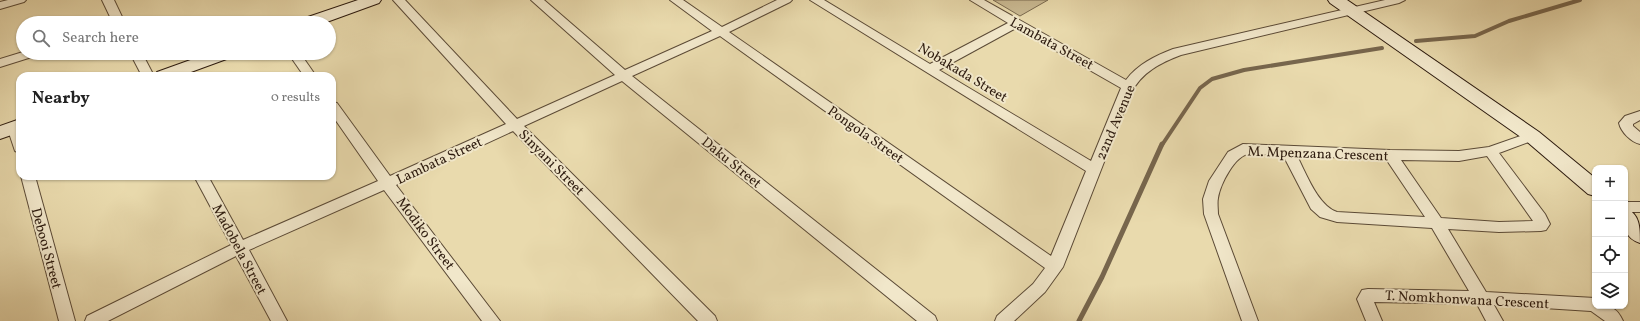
<!DOCTYPE html>
<html lang="en">
<head>
<meta charset="utf-8">
<style>
  body { margin:0; font-family:Vollkorn,serif; background:#f2f2f2; color:#222 }
  .controls { position:absolute; right:12px; bottom:12px; display:grid; overflow:hidden; border-radius:8px; box-shadow:0 1px 3px #0004 }
  .controls button { width:36px; height:36px; display:grid; place-items:center; padding:0; border:0; border-bottom:1px solid #e0e0e0; background:#fff; color:#222; font:20px sans-serif }
  .list { margin:0; padding:0; list-style:none }
  h2 { display:flex; justify-content:space-between; align-items:center; height:52px; margin:0; padding:0 16px; font-size:17px }
  h2 small { font-size:13px; font-weight:400; color:#767676 }
  .icon { flex:none; width:22px; height:22px; fill:none; stroke:currentColor; stroke-width:2; stroke-linecap:round; stroke-linejoin:round }
  .map { position:relative; flex:none; width:1640px; height:321px; overflow:hidden }
  .search { position:absolute; background:#fff; box-shadow:0 1px 3px #0004; left:16px; top:16px; width:320px; height:44px; display:flex; align-items:center; gap:10px; box-sizing:border-box; padding:0 14px; border-radius:22px; color:#767676; font-size:15px }
  .panel { position:absolute; background:#fff; box-shadow:0 1px 3px #0004; left:16px; top:72px; width:320px; height:108px; border-radius:12px }
  .map>svg:first-child { display:block }
</style>
</head>
<body>
<div class="map">
<svg width="1640" height="321" viewBox="0 0 1640 321">
  <rect width="100%" height="100%" fill="#e9daad"/>
  <filter id="stains"><feTurbulence type="fractalNoise" baseFrequency=".005" numOctaves="4"/><feColorMatrix values="0 0 0 0 .2 0 0 0 0 .09 0 0 0 0 .02 0 0 0 .5 -.17"/></filter>
  <radialGradient id="worn" r=".72"><stop offset=".6" stop-color="#630" stop-opacity="0"/><stop offset="1" stop-color="#630" stop-opacity=".3"/></radialGradient>
  <path fill="#c9b992" stroke="#7a6a50" d="M 993,0 L 1048,0 L 1020,16 Z"/>
  <g fill="none" stroke-linecap="round" stroke-linejoin="round">
    <g stroke="#77664d" stroke-width="4">
      <path d="M 1416,41 L 1475,36 L 1509,21 L 1580,0"/>
      <path d="M 1162,145 L 1200,88 L 1212,79 L 1244,70 L 1382,48"/>
    </g>
    <path stroke="#77664d" stroke-width="5" d="M 1079,321 L 1102,277 L 1162,144"/>
    <g stroke="#5b4a36" stroke-width="2">
      <g id="street">
        <path d="M 8,0 L 26,0 L 24,2 L 0,9 L 0,2 Z"/>
        <path d="M 102,0 L 114,0 L 125,23 L 113,23 Z"/>
        <path d="M 393,0 L 405,0 L 517,119 L 615,75 L 531,0 L 544,0 L 625,70 L 712,31 L 670,0 L 683,0 L 722,27 L 777,0 L 792,0 L 790,2 L 729,32 L 1051,256 L 1086,171 L 810,0 L 824,0 L 930,64 L 1008,23 L 970,0 L 984,0 L 1126,80 C 1138,64 1155,56 1173,49 L 1385,0 L 1405,0 L 1399,3 L 1181,55 C 1160,63 1142,72 1131,93 L 1063,267 L 1045,292 L 1014,321 L 995,321 L 997,316 L 1033,284 L 1045,268 L 720,36 L 632,76 L 935,316 L 937,321 L 917,321 L 622,81 L 524,126 L 715,316 L 717,321 L 698,321 L 513,131 L 396,185 L 500,321 L 482,321 L 384,190 L 249,250 L 287,321 L 271,321 L 236,256 L 108,321 L 85,321 L 87,316 L 231,245 L 194,176 L 208,176 L 243,240 L 378,181 L 332,115 L 332,102 L 337,103 L 390,176 L 506,124 ZM 1016,28 L 1121,88 L 1091,161 L 939,70 Z"/>
        <path d="M 23,52 L 23,53 L 37,53 L 35,56 L 0,67 L 0,59 Z"/>
        <path d="M 130,53 L 142,53 L 154,76 L 142,76 Z"/>
        <path d="M 288,53 L 300,53 L 316,76 L 304,76 Z"/>
        <path d="M 1640,111 L 1640,120 L 1633,124 L 1633,126 L 1640,132 L 1640,144 C 1631,142 1621,132 1619,123 L 1625,116 Z"/>
        <path d="M 14,123 L 20,126 L 20,153 L 15,151 L 7,127 L 9,124 Z"/>
        <path d="M 1532,132 L 1537,133 L 1539,136 L 1537,139 L 1499,153 L 1545,214 L 1550,224 L 1546,230 L 1541,231 L 1499,232 L 1448,229 L 1486,292 L 1595,298 L 1595,306 C 1610,306 1616,306 1623,321 L 1605,321 L 1591,311 L 1494,305 L 1503,321 L 1486,321 L 1477,304 L 1374,302 L 1382,321 L 1366,321 L 1357,299 L 1362,290 L 1368,289 L 1469,291 L 1432,228 L 1337,222 L 1320,217 L 1311,209 L 1283,155 L 1250,154 C 1235,154 1220,185 1218,198 C 1217,203 1218,209 1218,214 L 1258,321 L 1242,321 L 1204,214 L 1203,199 L 1209,181 L 1228,152 L 1243,144 L 1390,150 L 1459,151 L 1489,147 ZM 1297,156 L 1386,159 L 1425,217 L 1337,212 C 1318,206 1306,173 1297,156 ZM 1487,156 L 1533,221 L 1499,222 L 1441,218 L 1401,160 L 1459,161 Z"/>
        <path d="M 21,176 L 35,176 L 75,321 L 59,321 Z"/>
        <rect x="1625" y="202" width="15" height="10"/>
      </g>
    </g>
    <g stroke="#2c1a0e" stroke-width="2">
      <g id="secondary">
        <path d="M 358,0 L 381,0 L 379,3 L 324,23 L 300,23 L 302,19 Z"/>
        <path d="M 1328,0 L 1347,0 L 1539,132 L 1595,178 L 1595,196 L 1588,194 L 1525,140 L 1330,3 Z"/>
        <path d="M 210,53 L 235,53 L 232,57 L 180,76 L 154,76 L 157,72 Z"/>
        <path d="M 20,119 L 20,132 L 0,139 L 0,126 Z"/>
        <path d="M 1625,208 C 1640,214 1640,227 1640,243 C 1622,237 1625,224 1625,208 Z"/>
      </g>
    </g>
    <use href="#street" fill="#f1e7ca" fill-rule="evenodd"/>
    <use href="#secondary" fill="#f1e7ca" fill-rule="evenodd"/>
  </g>
  <g text-anchor="middle" stroke-width="4" stroke-linejoin="round" paint-order="stroke">
    <g font-size="14" fill="#2c1a0e" stroke="#f1e7ca">
      <text transform="translate(1052 43) rotate(29)" y="5">Lambata Street</text>
      <text transform="translate(963 72) rotate(31)" y="5">Nobakada Street</text>
      <text transform="translate(1115 122) rotate(-67)" y="5">22nd Avenue</text>
      <text transform="translate(866 134) rotate(35)" y="5">Pongola Street</text>
      <text transform="translate(1318 153) rotate(2)" y="5">M. Mpenzana Crescent</text>
      <text transform="translate(439 160) rotate(-25)" y="5">Lambata Street</text>
      <text transform="translate(552 162) rotate(45)" y="5">Sinyani Street</text>
      <text transform="translate(732 162) rotate(39)" y="5">Daku Street</text>
      <text transform="translate(426 233) rotate(53)" y="5">Modiko Street</text>
      <text transform="translate(47 248) rotate(75)" y="5">Debooi Street</text>
      <text transform="translate(240 249) rotate(62)" y="5">Madobela Street</text>
      <text transform="translate(1467 299) rotate(3)" y="5">T. Nomkhonwana Crescent</text>
    </g>
  </g>
  <rect width="100%" height="100%" filter="url(#stains)"/>
  <rect width="100%" height="100%" fill="url(#worn)"/>
</svg>
<div class="controls">
<button>+</button>
<button>−</button>
<button><svg class="icon" aria-label="locate" viewBox="0 0 24 24"><circle cx="12" cy="12" r="6"/><path d="M12 2v4M12 18v4M2 12h4M18 12h4"/></svg></button>
<button><svg class="icon" aria-label="layers" viewBox="0 0 24 24"><path d="M12 4l9 5-9 5-9-5zM3 14l9 5 9-5"/></svg></button>
</div>
<div class="search"><svg class="icon" aria-label="search" viewBox="0 0 24 24"><circle cx="10" cy="10" r="6"/><path d="M15 15l6 6"/></svg>Search here</div>
<section class="panel">
<h2>Nearby<small>0 results</small></h2>
<ul class="list">
</ul>
</section>
</div>
</body>
</html>
